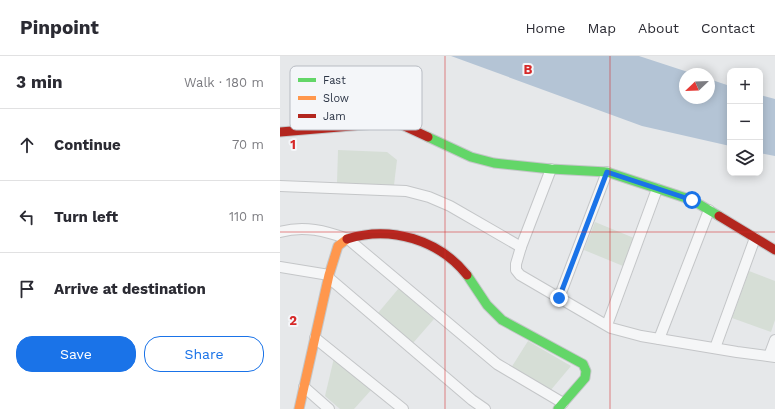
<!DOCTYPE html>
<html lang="en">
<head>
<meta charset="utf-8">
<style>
  body { margin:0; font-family:"Work Sans",sans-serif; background:#f7f7f7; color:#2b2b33 }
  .controls { position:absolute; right:12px; top:12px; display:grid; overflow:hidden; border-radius:8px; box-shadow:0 2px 10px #0003 }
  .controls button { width:36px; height:36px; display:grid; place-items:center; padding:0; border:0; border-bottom:1px solid #e1e1e2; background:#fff; color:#2b2b33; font:20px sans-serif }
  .compass { position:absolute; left:399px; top:12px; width:36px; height:36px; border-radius:50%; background:#fff; box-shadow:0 2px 10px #0003; rotate:247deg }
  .stop { position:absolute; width:12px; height:12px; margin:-9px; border:3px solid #1a73e8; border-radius:50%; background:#fff }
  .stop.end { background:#1a73e8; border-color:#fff; box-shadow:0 1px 4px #0008 }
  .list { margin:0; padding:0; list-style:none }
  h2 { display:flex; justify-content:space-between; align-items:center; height:52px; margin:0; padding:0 16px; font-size:17px }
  h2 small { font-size:13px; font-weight:400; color:#7c7c81 }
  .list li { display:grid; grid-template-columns:26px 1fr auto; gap:12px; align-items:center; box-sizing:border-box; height:72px; padding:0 16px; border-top:1px solid #e1e1e2 }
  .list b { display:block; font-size:15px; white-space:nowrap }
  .list em { font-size:13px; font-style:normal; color:#7c7c81 }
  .actions { display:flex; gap:8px; padding:12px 16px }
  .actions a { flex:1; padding:9px 0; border:1px solid #1a73e8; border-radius:16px; text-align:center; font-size:14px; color:#1a73e8 }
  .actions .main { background:#1a73e8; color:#fff }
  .icon { flex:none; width:22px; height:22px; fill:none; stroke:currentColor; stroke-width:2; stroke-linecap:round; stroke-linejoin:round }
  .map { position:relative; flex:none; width:495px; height:353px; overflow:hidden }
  header { display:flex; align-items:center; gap:24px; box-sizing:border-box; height:56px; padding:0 20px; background:#fff; border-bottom:1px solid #e1e1e2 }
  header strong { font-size:19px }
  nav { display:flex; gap:22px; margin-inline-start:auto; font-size:14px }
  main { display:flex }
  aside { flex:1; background:#fff }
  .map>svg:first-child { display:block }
</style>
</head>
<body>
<header>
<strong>Pinpoint</strong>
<nav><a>Home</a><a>Map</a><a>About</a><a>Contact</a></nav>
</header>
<main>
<aside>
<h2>3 min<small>Walk · 180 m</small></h2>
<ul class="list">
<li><svg class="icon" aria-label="ahead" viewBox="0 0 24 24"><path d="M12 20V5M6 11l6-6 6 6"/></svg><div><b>Continue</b></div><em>70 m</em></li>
<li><svg class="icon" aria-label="left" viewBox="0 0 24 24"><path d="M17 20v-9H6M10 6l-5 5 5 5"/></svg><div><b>Turn left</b></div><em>110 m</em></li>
<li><svg class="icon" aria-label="arrive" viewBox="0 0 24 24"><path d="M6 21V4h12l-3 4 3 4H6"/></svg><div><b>Arrive at destination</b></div></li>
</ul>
<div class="actions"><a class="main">Save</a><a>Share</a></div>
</aside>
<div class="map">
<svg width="495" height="353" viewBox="0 0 495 353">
  <rect width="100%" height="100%" fill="#e6e8ea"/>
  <g fill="#d6ded6">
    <path d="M 58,94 L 107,96 L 117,104 L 114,129 L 57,127 Z"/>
    <path d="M 315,166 L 354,182 L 343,210 L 304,194 Z"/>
    <path d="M 469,215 L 495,225 L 495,264 L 491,276 L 452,262 Z"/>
    <path d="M 119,232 L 154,263 L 133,287 L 98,257 Z"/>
    <path d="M 248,285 L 291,310 L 270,335 L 231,312 Z"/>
    <path d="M 54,302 L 92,333 L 74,353 L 60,353 L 45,340 Z"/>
  </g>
  <g fill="#b4c4d5">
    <path d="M 171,0 L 359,0 L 414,18 L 405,18 L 405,42 L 429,42 L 429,23 L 450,30 L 450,90 L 362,70 Z"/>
    <path d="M 480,39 L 495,43 L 495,100 L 480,97 Z"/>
  </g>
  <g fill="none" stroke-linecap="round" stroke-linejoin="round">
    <g stroke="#c4c6c8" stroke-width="12">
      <g id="street">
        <path d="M 271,113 L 241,191 L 236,208 L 236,214 L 240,219 L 331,272 L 361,280 L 457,296 L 495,301"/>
        <path d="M 0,130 L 126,135 L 149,141 L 170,150 L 241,191"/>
        <path d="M 0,176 C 24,169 46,175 68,183 L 217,308 L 283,347"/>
        <path d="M 0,211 L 49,219"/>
        <path d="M 49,222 L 192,344 L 205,353"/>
        <path d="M 279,242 L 327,116"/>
        <path d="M 327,269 L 377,133"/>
        <path d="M 35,282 L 123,353"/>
        <path d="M 379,283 L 429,154"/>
        <path d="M 435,292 L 475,182"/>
        <path d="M 489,300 L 495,284"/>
        <path d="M 24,331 L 49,353"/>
      </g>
    </g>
    <g stroke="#c4c6c8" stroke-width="11">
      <g id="fast">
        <path d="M 148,81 L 191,101 L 214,107 L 271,113 L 327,116 L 412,144 L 439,160"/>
        <path d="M 187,219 L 207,249 L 222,264 L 303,308 L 306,315 L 305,322 L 278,353"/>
      </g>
    </g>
    <g stroke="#c4c6c8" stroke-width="11">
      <path id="slow" d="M 19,353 L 49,219 L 58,190 L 67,183"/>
    </g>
    <g stroke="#c4c6c8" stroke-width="11">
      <g id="jam">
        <path d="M 0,76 L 107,67 L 122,69 L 148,81"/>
        <path d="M 439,160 L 495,194"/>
        <path d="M 67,183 C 111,169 159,184 187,219"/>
      </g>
    </g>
    <use href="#street" stroke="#f5f6f7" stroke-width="10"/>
    <use href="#fast" stroke="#63d668" stroke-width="9"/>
    <use href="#slow" stroke="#ff974d" stroke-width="9"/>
    <use href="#jam" stroke="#b3261e" stroke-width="9"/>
  </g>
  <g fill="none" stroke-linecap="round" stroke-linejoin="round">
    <path stroke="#1a73e8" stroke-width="5" d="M 279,242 L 327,116 L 412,144"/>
  </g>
  <path fill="none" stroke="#d62828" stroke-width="1" stroke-opacity="0.55" d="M 165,0 L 165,353M 330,0 L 330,353M 0,176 L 495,176"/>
  <rect x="10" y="10" width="132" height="64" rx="6" fill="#f4f6f9" stroke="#b8bcc3" stroke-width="1"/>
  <rect x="18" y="22" width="18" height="4" fill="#63d668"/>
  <rect x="18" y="40" width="18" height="4" fill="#ff974d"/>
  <rect x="18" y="58" width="18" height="4" fill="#b3261e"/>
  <g font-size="11" fill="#2b3445">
    <text x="43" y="28">Fast</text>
    <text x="43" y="46">Slow</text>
    <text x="43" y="64">Jam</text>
  </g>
  <g font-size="13" text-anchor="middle" font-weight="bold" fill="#d62828" stroke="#f4f6f9" stroke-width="4" stroke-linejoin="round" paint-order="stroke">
    <text x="248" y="18">B</text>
    <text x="13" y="93">1</text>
    <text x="13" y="269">2</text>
  </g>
</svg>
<div class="controls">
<button>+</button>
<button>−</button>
<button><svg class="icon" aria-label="layers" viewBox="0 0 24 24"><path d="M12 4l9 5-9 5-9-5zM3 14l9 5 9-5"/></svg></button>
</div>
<svg class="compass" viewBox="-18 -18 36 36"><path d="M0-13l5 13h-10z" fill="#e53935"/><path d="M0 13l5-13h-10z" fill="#7c7c81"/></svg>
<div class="stop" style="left:412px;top:144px"></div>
<div class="stop end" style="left:279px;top:242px"></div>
</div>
</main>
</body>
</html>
